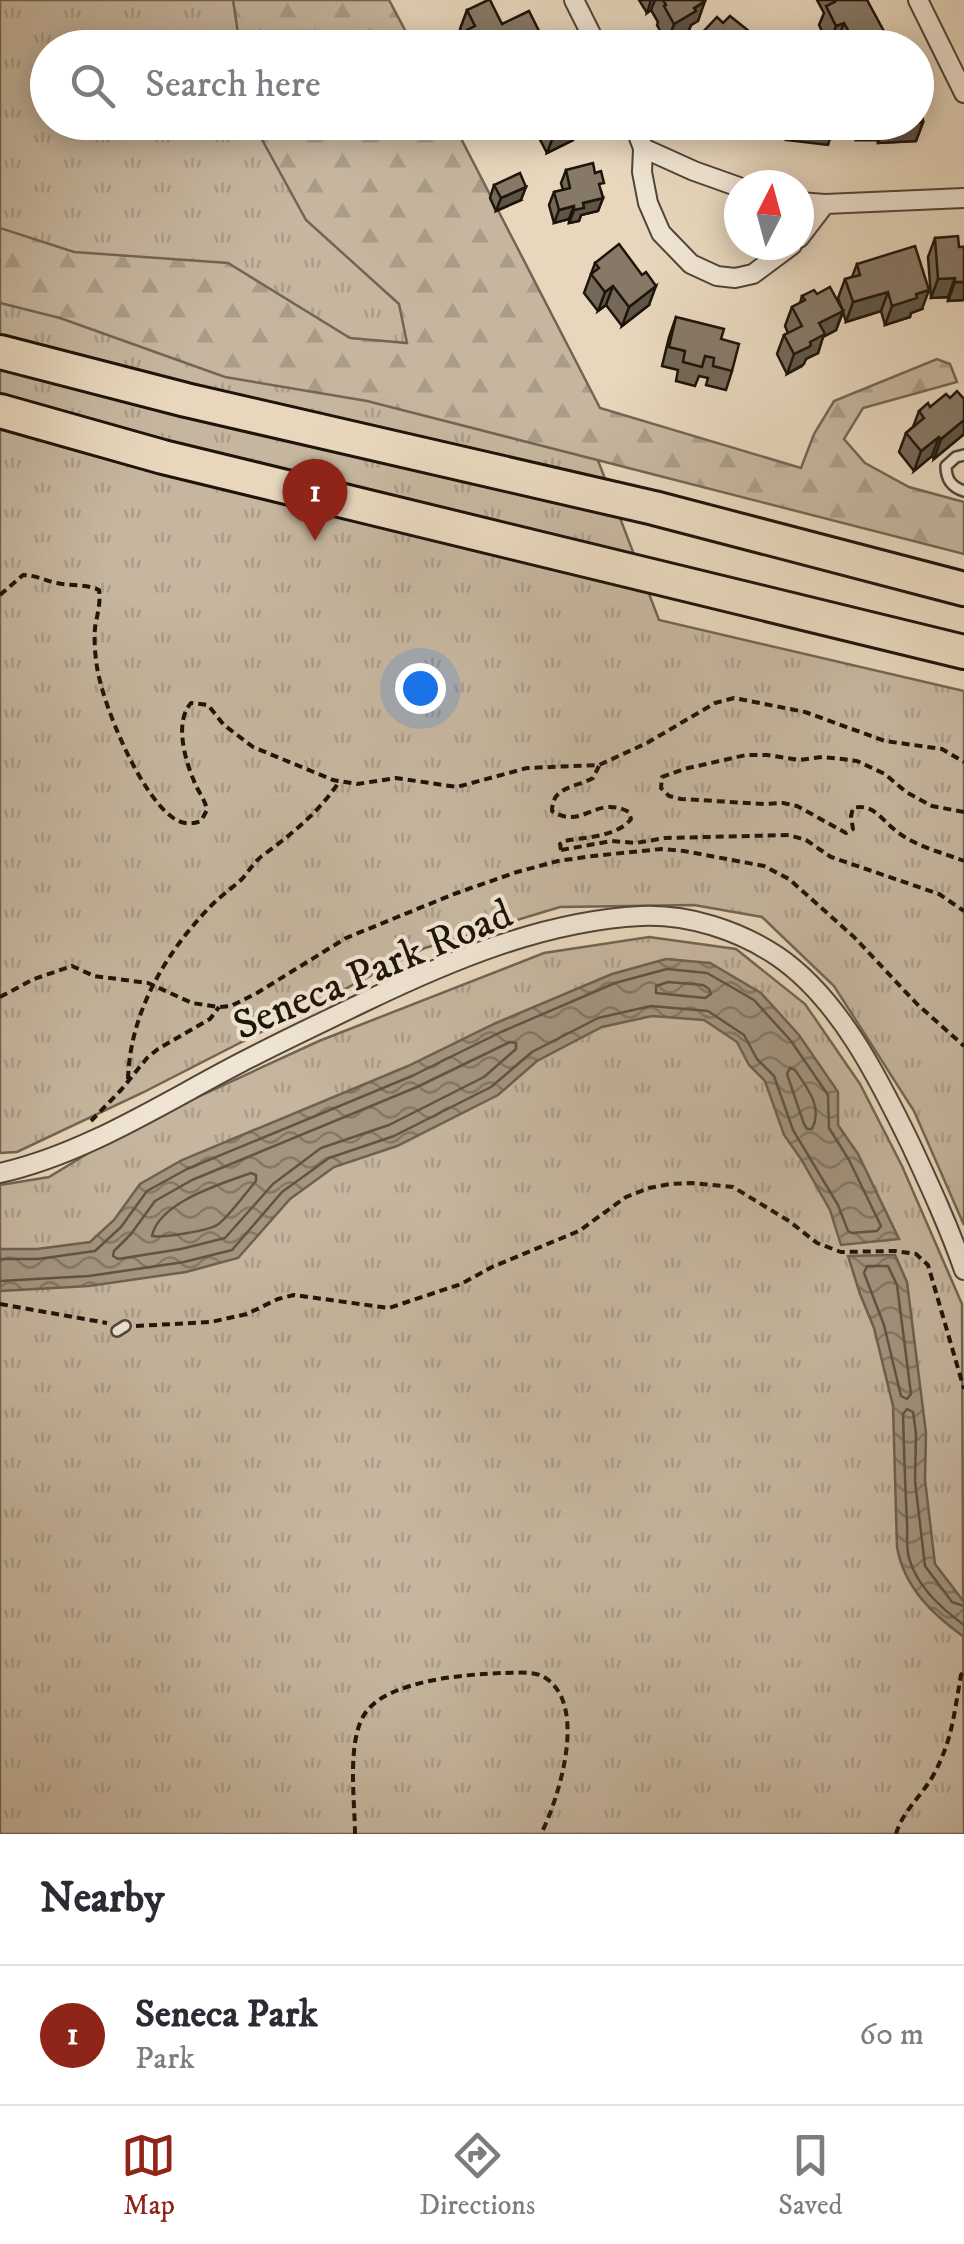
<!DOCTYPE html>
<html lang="en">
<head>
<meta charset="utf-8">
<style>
  body { margin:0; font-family:"IM FELL DW Pica",serif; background:#f7f7f7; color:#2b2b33 }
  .compass { position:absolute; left:724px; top:170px; width:90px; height:90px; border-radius:50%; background:#fff; box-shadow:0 5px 25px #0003; rotate:6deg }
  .you { position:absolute; left:420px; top:688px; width:35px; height:35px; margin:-25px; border:8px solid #fff; border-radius:50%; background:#1a73e8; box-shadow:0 0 0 15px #1a73e833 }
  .badge { display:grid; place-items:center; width:65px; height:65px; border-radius:50%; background:#8f2418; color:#fff; font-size:32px; font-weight:700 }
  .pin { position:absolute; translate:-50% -82px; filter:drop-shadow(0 2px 5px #0008) }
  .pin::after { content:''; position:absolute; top:52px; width:35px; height:30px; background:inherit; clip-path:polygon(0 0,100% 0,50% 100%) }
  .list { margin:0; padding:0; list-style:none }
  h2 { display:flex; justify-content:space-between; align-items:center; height:130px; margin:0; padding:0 40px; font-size:42px }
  h2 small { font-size:32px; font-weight:400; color:#7c7c81 }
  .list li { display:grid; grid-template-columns:65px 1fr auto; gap:30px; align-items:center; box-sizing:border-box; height:140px; padding:0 40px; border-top:2px solid #e1e1e2 }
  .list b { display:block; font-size:38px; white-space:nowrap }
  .list p { margin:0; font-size:32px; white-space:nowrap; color:#7c7c81 }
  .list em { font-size:32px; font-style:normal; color:#7c7c81 }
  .icon { flex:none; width:55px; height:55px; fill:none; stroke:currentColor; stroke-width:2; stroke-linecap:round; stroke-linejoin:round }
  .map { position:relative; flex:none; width:964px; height:1834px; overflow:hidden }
  .search { position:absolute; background:#fff; box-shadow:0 5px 25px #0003; left:30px; right:30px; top:30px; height:110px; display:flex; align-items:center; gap:25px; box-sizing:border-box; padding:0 35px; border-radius:55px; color:#7c7c81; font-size:38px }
  .sheet { height:270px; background:#fff }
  nav { display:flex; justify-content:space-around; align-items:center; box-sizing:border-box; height:140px; border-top:2px solid #e1e1e2; background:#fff; font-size:28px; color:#7c7c81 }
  nav a { display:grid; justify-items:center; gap:5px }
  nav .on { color:#8f2418 }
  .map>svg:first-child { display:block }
</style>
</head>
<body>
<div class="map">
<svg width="964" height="1834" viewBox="0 0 964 1834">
  <defs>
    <pattern id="grass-tufts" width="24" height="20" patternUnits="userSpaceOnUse" patternTransform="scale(2.5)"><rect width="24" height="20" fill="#c6b69f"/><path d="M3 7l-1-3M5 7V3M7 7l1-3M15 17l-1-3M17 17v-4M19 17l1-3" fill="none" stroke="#aa9c88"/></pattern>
    <pattern id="forest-firs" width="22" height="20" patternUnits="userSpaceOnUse" patternTransform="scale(2.5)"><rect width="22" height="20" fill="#c6b69f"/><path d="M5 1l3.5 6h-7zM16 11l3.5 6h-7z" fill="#aa9c88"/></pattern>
    <pattern id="water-waves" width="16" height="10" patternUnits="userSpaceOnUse" patternTransform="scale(2.5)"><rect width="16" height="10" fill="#a39580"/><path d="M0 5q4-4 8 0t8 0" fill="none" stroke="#847867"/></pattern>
  </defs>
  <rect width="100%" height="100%" fill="#e8d7bd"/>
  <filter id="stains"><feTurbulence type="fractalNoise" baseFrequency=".002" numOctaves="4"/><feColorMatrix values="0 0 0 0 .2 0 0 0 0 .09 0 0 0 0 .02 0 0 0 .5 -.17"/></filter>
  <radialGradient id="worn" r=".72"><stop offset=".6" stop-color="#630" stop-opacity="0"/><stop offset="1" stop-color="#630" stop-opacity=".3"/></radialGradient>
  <g fill="url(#grass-tufts)" stroke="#726554" stroke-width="2.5">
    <path d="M 0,0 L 360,0 L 385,47 L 48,48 L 48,122 L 424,123 L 599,463 L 659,620 L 964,691 L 964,1225 L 914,1111 L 834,986 L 762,917 L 694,905 L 560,907 L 425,948 L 142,1093 L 17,1152 L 0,1153 Z"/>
    <path d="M 649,937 L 736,949 L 805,1004 L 860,1084 L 902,1166 L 962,1304 L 964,1834 L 0,1834 L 0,1185 L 49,1177 L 128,1129 L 319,1041 L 544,953 Z"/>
  </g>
  <g fill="url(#forest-firs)" stroke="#726554" stroke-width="2.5">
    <path d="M 233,0 L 389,0 L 414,47 L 240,47 Z"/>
    <path d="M 253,123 L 453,123 L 600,408 L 801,468 L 814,434 L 834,401 L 937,359 L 950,364 L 957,382 L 863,408 L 844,439 L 865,463 L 909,487 L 964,502 L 964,554 L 367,401 L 225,377 L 60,318 L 0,303 L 0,228 L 74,252 L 228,263 L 350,338 L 407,343 L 399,304 L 306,220 Z"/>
  </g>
  <g fill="url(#water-waves)" stroke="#6e6151" stroke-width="2.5">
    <path d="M 666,959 L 710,963 L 761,993 L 799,1035 L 838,1092 L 838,1125 L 858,1154 L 899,1239 L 841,1245 L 830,1210 L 801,1159 L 784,1135 L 765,1081 L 749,1065 L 737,1042 L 704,1020 L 652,1016 L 602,1027 L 537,1061 L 498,1095 L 397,1146 L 334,1167 L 290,1199 L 238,1258 L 186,1272 L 89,1286 L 0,1291 L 0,1249 L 37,1249 L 90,1242 L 114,1220 L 140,1184 L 182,1160 L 408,1066 L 496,1023 L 612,974 Z"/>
    <path d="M 895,1255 L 907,1282 L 911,1314 L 926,1433 L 925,1480 L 935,1564 L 964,1602 L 964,1637 C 932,1614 904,1587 897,1547 L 893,1406 L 874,1328 L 860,1294 L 848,1256 Z"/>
  </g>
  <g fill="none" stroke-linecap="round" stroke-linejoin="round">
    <g stroke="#605445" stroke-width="2.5">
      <path d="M 668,982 L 703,985 L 709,989 L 711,994 L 705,998 L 656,993 L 656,986 Z"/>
      <path d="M 510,1042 L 516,1043 L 516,1049 L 484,1077 L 389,1125 L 321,1148 L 273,1184 L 225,1238 L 181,1249 L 118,1259 L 113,1256 L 114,1251 L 131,1234 L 155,1201 L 192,1180 L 417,1087 Z"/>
      <path d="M 790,1068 L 795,1070 C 808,1089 823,1107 812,1129 L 807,1129 L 804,1124 L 787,1074 Z"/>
      <path d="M 251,1173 L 256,1175 L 256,1181 C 247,1191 227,1219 217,1225 C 207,1231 163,1238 152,1236 C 159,1202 221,1184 251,1173 Z"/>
      <path d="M 0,1259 L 38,1259 L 95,1251 L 121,1227 L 147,1191 L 187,1169 L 412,1076 L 501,1032 L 615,983 L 667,969 L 707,973 L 754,1000 L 791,1041 L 828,1095 L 829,1128 L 849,1160 L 881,1226 L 877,1231 L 852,1233 L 848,1231 L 838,1205 L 793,1130 L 774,1076 L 757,1059 L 744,1035 L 708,1011 L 651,1006 L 598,1018 L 532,1052 L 491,1087 L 394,1136 L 329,1158 L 282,1192 L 232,1250 L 184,1262 L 89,1276 L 0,1281"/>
      <path d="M 867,1266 L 888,1266 L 897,1285 L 911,1394 L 907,1399 L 901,1396 L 884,1325 L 864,1273 Z"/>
      <path d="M 964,1606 L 952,1602 L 925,1566 L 915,1481 L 916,1434 L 913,1412 L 907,1409 L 903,1414 C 904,1450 905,1486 907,1522 C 908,1535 905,1548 910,1561 C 918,1587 942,1609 964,1625"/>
    </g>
    <g stroke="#504537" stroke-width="14">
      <g id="service">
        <path d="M 964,455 L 956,457 L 946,466 C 946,479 951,487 964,491"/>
        <path d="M 117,1331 L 125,1326"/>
      </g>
    </g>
    <g stroke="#504537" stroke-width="22">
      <g id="minor">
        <path d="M 574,0 L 598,48"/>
        <path d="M 918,0 L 964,93"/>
        <path d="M 633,122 L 643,148 L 642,172 L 648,203 L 661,233 L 691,264 L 717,276 L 735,278 L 753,274 L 792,245"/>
        <path d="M 643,148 L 694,171 L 739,187"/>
        <path d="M 799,202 L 825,204"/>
        <path d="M 799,238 L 825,204 L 964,198"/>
        <path d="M 0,1173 C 85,1154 163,1103 240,1063 C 280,1042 321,1023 362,1003 C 449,961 543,921 641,916 C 688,914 738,930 777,956 C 839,998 879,1079 911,1145 C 930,1186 949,1227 964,1270"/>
      </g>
    </g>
    <g stroke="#1e140a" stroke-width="38">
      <g id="motorway">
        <path d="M 0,352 L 186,400 L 654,508 L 964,589"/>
        <path d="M 0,411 L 163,457 L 964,652"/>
      </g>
    </g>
    <g stroke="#1e140a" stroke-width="4" stroke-dasharray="8 5" stroke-linecap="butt">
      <path d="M 0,595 L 23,575 C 36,575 45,581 57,583 C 71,586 86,584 99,590 C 101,603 97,615 95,628 C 94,640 95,655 97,667 C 103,706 140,794 172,817 C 181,824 190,825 201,821 L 207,810 C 205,799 198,792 194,781 C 185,760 174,722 191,703 L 208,705 L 224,725 L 253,747 L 333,780 L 357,784 L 396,778 L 457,787 L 527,768 L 599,765 L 647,743 L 715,703 L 734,698 L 805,712 L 885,741 L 942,749 L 964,762"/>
      <path d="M 964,812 L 932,806 L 906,792 L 885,774 L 857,761 L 842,759 L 822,757 L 799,760 L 767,755 L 746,755 L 684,769 L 662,777 L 661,788 L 669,796 L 681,799 L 765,804 L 783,803 L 797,806 L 846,833 L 853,829 L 851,816 L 853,808 C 873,803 881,819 895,830 C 914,846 941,852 964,861"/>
      <path d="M 561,850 L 612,841 L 636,843 L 665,838 L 789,835 L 806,840 L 831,857 L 939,894 L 964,911"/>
      <path d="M 561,850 L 560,844 L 564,841 C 586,837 617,837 631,819 L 629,812 C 595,794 583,831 552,811 C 552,786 575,788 593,778 L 599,766"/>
      <path d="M 0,997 L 34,979 L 72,966 L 94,976 L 148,983 L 192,1003 L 219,1007 L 231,1006 L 257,993 L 346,938 L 454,894 L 517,872 L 558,861 L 593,856 L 661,849 L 684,851 L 764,866 L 789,879 L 854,937 L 917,1004 L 964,1046"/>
      <path d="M 128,1079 C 130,1014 164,955 208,909 C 218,898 231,889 242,879 C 249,871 254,862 262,856 C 292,834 318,813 339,782"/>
      <path d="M 91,1121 L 121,1090 L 147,1058 L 158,1049 L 210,1019 L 219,1007"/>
      <path d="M 0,1304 L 107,1323"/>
      <path d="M 136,1326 L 211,1322 L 247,1314 L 278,1299 L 294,1295 L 389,1308 L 461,1284 L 492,1267 L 579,1231 L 626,1197 L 649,1188 L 670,1184 L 691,1183 L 733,1187 L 789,1221 L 817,1243 L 841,1252 L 895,1251 L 916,1254 L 928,1265 L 964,1389"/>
      <path d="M 355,1834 C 355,1802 346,1739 366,1712 C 389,1680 468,1674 504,1673 C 515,1673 532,1671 542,1676 C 590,1701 559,1798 541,1834"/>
      <path d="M 896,1834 C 903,1810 922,1796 934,1774 C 953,1738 954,1713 961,1675 L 964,1671"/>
    </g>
    <use href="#service" stroke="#f0e5d4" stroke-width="9"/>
    <use href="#minor" stroke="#f0e5d4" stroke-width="18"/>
    <use href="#motorway" stroke="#e8d7bd" stroke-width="32"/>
  </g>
  <g fill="#746859" stroke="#1e140a" stroke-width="2.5">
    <path d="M 639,0 L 704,0 L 698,21 L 691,25 L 689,30 L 667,43 L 657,25 L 658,22 L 651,10 L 647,13 Z"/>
    <path d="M 817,0 L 867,0 L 882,48 L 840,48 L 837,42 L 829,46 L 819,25 L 824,13 Z"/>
    <path d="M 467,10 L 502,24 L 542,37 L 538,48 L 461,48 L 464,38 L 460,29 Z"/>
    <path d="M 723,23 L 758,42 L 764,48 L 697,48 L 701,34 Z"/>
    <path d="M 520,122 L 580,122 L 573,140 L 547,153 L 535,130 L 526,134 Z"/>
    <path d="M 855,122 L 923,122 L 916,141 L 878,143 L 877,140 L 856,140 Z"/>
    <path d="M 566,170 L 601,191 L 603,198 L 598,211 L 581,215 L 579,221 L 569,223 L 569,219 L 554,223 L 549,205 L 554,192 L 563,190 L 561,183 Z"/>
    <path d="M 494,185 L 521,200 L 496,211 L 490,198 Z"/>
    <path d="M 935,238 L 959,247 L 964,247 L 964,300 L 948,301 L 948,297 L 931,298 L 928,257 Z"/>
    <path d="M 595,263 L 649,305 L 622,326 L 606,305 L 598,311 L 584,293 Z"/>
    <path d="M 857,264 L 922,309 L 911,313 L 910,317 L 885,325 L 881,311 L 846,322 L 843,312 L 836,330 L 823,337 L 818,353 L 806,359 L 802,366 L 787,374 L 777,354 L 784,335 L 788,333 L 785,326 L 792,307 L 800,303 L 802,296 L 817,294 L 842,309 L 838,298 L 845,279 L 852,277 Z"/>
    <path d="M 676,317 L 721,339 L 732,371 L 726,390 L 706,385 L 708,378 L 699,376 L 695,386 L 676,381 L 678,370 L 662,366 L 669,337 Z"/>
    <path d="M 950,398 L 964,399 L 964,434 L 934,459 L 932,456 L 914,471 L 899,452 L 906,433 L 913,427 L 919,411 Z"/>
  </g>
  <g fill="#5e5548" stroke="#1e140a" stroke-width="2.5">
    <path d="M 651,0 L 655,0 L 651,10 L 647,13 Z"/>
    <path d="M 705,1 L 698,21 L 691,25 L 689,30 L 667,43 L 674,24 Z"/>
    <path d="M 844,23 L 837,42 L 829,46 L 836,26 Z"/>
    <path d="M 886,35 L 882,48 L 861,48 Z"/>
    <path d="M 542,37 L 538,48 L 519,48 Z"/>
    <path d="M 531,122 L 538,122 L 535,130 L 526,134 Z"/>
    <path d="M 576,122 L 580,122 L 573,140 L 547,153 L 554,134 Z"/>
    <path d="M 862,122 L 883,122 L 877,140 L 856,140 Z"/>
    <path d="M 923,122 L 916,141 L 878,143 L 885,124 Z"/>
    <path d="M 791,127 L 832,132 L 828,145 L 786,140 Z"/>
    <path d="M 526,187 L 521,200 L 496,211 L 501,198 Z"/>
    <path d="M 603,198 L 598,211 L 581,215 L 579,221 L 569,223 L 574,210 L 583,203 Z"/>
    <path d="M 574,206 L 569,219 L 554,223 L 559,210 Z"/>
    <path d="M 955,278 L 948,297 L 931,298 L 938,279 Z"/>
    <path d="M 955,282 L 964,282 L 964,300 L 948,301 Z"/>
    <path d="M 613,286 L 606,305 L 598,311 L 605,292 Z"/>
    <path d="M 656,286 L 649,305 L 622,326 L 629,307 Z"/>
    <path d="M 929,290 L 922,309 L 911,313 L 910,317 L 885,325 L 892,306 L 916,294 Z"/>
    <path d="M 888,292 L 881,311 L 846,322 L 853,302 Z"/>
    <path d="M 843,311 L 836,330 L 823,337 L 818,353 L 806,359 L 804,364 L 787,374 L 794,354 L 819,323 Z"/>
    <path d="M 964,420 L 964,434 L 934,459 L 941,439 Z"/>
    <path d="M 939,437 L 932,456 L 914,471 L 921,451 Z"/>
  </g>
  <g fill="#877967" stroke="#1e140a" stroke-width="2.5">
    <path d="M 488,0 L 490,0 L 502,24 L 529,11 L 542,37 L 519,48 L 475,48 L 467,30 L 475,26 L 467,10 Z"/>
    <path d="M 663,0 L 704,0 L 705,1 L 694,8 L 696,11 L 674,24 L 664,6 L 666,5 Z"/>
    <path d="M 834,0 L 867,0 L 886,35 L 858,48 L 844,23 L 836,26 L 826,6 L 835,2 Z"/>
    <path d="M 730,16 L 759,39 L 757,41 L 764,48 L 716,48 L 701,34 L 717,17 L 723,23 Z"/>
    <path d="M 916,102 L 921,102 L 923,122 L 916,122 Z"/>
    <path d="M 548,122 L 576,122 L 554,134 Z"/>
    <path d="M 791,122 L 834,122 L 832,132 L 791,127 Z"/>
    <path d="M 593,163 L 595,173 L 601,171 L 604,183 L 599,184 L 603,198 L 583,203 L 584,208 L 574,210 L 574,206 L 559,210 L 554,192 L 570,188 L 566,170 Z"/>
    <path d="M 520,173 L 526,187 L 501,198 L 494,185 Z"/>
    <path d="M 958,236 L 959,247 L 964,247 L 964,282 L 955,282 L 955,278 L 938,279 L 935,238 Z"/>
    <path d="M 619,244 L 642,275 L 646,272 L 656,286 L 629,307 L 613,286 L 605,292 L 591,274 L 599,268 L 595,263 Z"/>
    <path d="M 915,246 L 929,290 L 916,294 L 917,298 L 892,306 L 888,292 L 853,302 L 845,279 L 860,275 L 857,264 Z"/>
    <path d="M 830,287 L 843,311 L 819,323 L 825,334 L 810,342 L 811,345 L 809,347 L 794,354 L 784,335 L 802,326 L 792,307 L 805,300 L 802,296 L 814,290 L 817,294 Z"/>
    <path d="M 676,317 L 724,329 L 721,339 L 739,344 L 732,371 L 713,366 L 714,358 L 705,356 L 702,367 L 683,362 L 685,351 L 669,347 Z"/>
    <path d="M 957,391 L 964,399 L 964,420 L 941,439 L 939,437 L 921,451 L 906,433 L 924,418 L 919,411 L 928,403 L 930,407 L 946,394 L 950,398 Z"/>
  </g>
  <g text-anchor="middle" stroke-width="8" stroke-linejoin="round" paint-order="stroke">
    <g font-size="42" fill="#1e140a" stroke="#f0e5d4">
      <text transform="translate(372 968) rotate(-23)" y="15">Seneca Park Road</text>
    </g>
  </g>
  <rect width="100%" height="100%" filter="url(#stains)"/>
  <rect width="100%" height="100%" fill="url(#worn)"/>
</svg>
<svg class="compass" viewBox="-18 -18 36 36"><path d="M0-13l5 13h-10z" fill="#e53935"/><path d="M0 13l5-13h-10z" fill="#7c7c81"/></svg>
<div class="you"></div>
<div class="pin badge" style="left:315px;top:541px">1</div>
<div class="search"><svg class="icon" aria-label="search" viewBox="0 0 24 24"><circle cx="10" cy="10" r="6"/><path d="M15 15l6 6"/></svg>Search here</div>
</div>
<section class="sheet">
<h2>Nearby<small></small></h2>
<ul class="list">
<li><span class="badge">1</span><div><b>Seneca Park</b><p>Park</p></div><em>60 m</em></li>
</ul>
</section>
<nav>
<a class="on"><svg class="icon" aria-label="map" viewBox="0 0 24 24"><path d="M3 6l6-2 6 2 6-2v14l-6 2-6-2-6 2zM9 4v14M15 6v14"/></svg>Map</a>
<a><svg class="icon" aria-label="directions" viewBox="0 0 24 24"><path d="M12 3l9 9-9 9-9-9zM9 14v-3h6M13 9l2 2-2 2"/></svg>Directions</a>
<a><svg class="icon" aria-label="saved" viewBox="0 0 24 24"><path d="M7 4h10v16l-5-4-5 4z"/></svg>Saved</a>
</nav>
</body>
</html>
